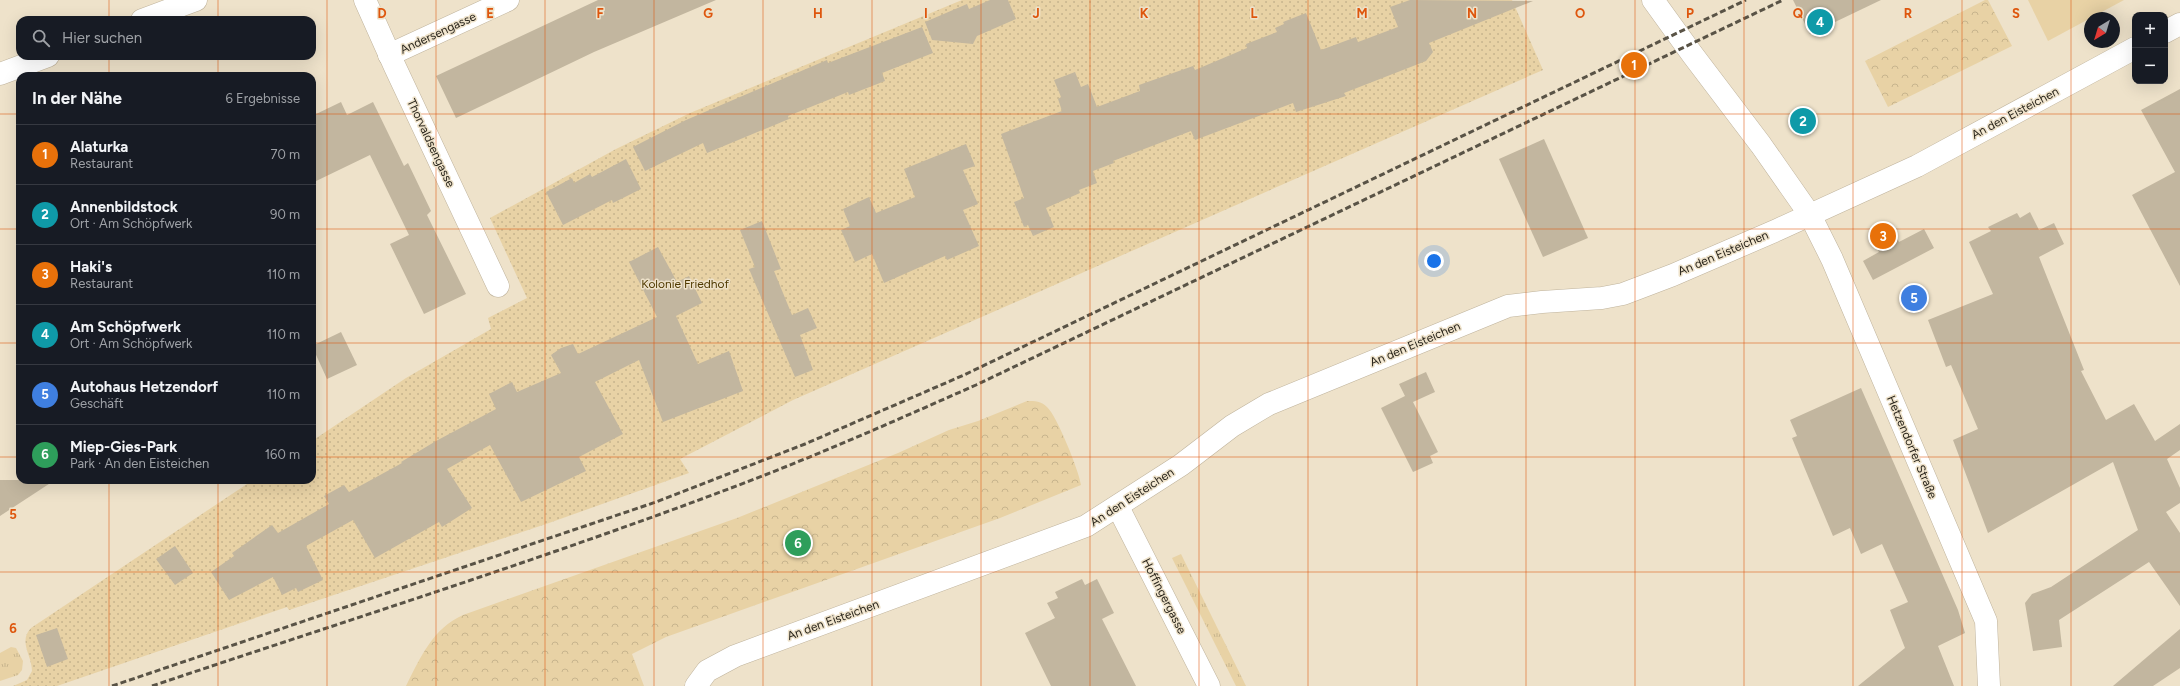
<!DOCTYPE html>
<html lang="de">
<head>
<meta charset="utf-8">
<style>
  body { margin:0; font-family:Figtree,sans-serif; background:#242831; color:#f1f3f6 }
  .controls { position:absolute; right:12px; top:12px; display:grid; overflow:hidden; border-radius:8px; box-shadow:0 4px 16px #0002 }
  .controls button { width:36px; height:36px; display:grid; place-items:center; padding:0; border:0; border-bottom:1px solid #363941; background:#171b24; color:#f1f3f6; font:20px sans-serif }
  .compass { position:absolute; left:2084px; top:12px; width:36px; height:36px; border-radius:50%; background:#171b24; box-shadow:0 4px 16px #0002; rotate:218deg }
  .you { position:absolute; left:1434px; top:261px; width:14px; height:14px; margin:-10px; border:3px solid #fff; border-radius:50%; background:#1a73e8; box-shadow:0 0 0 6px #1a73e833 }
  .badge { display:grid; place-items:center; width:26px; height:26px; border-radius:50%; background:#d93025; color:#fff; font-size:13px; font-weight:700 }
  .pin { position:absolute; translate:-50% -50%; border:2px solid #fff; box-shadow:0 1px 4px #0006 }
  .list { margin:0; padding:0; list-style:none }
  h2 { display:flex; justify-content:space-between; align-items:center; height:52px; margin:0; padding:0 16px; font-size:17px }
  h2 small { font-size:13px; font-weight:400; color:#9ea1a6 }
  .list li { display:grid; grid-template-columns:26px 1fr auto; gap:12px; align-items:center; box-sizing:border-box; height:60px; padding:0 16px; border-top:1px solid #363941 }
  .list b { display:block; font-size:15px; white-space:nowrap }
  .list p { margin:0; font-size:13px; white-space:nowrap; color:#9ea1a6 }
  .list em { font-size:13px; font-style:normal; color:#9ea1a6 }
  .icon { flex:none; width:22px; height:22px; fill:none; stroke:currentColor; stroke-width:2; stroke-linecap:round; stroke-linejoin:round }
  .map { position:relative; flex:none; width:2180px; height:686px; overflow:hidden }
  .search { position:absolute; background:#171b24; box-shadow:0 4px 16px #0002; left:16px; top:16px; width:300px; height:44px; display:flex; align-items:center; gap:10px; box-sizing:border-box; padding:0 14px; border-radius:12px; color:#9ea1a6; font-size:15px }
  .panel { position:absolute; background:#171b24; box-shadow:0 4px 16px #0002; left:16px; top:72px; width:300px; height:412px; border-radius:12px }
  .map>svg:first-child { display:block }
</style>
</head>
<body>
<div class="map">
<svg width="2180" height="686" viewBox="0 0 2180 686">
  <defs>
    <pattern id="grass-tufts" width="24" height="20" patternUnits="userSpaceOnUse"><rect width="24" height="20" fill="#e8d2a5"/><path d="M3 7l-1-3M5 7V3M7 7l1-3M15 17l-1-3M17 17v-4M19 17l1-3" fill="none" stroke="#c7b48d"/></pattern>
    <pattern id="park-crowns" width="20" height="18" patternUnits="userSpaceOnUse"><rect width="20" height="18" fill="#e8d2a5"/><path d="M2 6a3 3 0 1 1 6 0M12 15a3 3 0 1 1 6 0" fill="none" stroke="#c7b48d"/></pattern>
    <pattern id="garden-dots" width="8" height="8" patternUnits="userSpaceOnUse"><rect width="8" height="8" fill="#e8d2a5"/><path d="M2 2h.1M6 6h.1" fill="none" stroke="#c7b48d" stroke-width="1.8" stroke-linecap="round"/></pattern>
  </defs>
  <rect width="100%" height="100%" fill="#eee2ca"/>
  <g fill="url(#grass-tufts)">
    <path d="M 1181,554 L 1246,686 L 1236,686 L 1172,558 Z"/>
    <path d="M 11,647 L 16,648 L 23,661 L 22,670 L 18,675 L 0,681 L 0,653 Z"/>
  </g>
  <g fill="url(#park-crowns)">
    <path d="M 1985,0 L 1988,0 L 2012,46 L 1888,107 L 1865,61 Z"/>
    <path d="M 1027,401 C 1035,401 1041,401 1047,407 C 1057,416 1079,471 1081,485 L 1000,518 L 666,637 L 632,654 L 644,686 L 406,686 C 420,658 433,628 463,615 L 737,518 L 898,453 L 949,430 L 978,421 Z"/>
  </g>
  <path fill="url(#garden-dots)" d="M 962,0 L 1512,0 L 1543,70 L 793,400 L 680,459 L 689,473 L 549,523 L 289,610 L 287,607 L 57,686 L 13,686 L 27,680 L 32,671 C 32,655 18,642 31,628 L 253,480 L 312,480 L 312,441 L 406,378 L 491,329 L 488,318 L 527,298 L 490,218 L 616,149 L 690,113 Z"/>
  <path fill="#e8d2a5" d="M 2028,0 L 2124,0 L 2048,41 Z"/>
  <g fill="#c2b69f">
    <path d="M 598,0 L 716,0 L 594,52 L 456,118 L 436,76 Z"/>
    <path d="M 990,0 L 1008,0 L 1016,19 L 977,36 L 973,44 L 932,40 L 925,22 L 967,4 L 969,9 Z"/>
    <path d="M 1410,0 L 1533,1 L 1429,43 L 1433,52 L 1426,61 L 1344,93 L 1346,96 L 1296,112 L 1293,103 L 1195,140 L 1191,131 L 1113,161 L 1114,163 L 1093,171 L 1097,183 L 1079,190 L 1080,193 L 1046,208 L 1054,227 L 1033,236 L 1028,225 L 1024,227 L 1014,202 L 1024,198 L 1001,134 L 1062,111 L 1058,99 L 1061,97 L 1054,80 L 1075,72 L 1081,87 L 1088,84 L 1097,107 L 1140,91 L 1139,85 L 1193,66 L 1195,70 L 1247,48 L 1246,44 L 1277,32 L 1275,28 L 1284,24 L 1283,22 L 1306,13 L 1321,50 L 1356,37 L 1358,42 L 1398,27 L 1390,7 Z"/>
    <path d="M 1793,0 L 1881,0 L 1810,34 Z"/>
    <path d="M 922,27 L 933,53 L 882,73 L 885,81 L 849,95 L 848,92 L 788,116 L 789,119 L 707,153 L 703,143 L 645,171 L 633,147 L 686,120 L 827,60 L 828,63 Z"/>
    <path d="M 2180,89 L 2180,286 L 2132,195 L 2175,172 L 2141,110 Z"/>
    <path d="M 341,102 L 347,115 L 373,102 L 404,166 L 408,163 L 431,211 L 427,215 L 466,294 L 424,314 L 390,244 L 409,235 L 370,155 L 312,183 L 312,116 Z"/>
    <path d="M 1544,139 L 1588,238 L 1543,257 L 1499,159 Z"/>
    <path d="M 966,144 L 975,166 L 963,170 L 978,204 L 963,210 L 979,246 L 947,260 L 945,256 L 884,283 L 872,254 L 855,262 L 841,230 L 850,226 L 843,209 L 869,197 L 876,213 L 915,197 L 904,169 Z"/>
    <path d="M 626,159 L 641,189 L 613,203 L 612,200 L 563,225 L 546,192 L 572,178 L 574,183 L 590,174 L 592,177 Z"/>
    <path d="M 2030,212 L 2039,230 L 2054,223 L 2064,244 L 2039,257 L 2084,370 L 2081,371 L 2106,420 L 2134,404 L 2155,441 L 2180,424 L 2180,450 L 2167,459 L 2180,488 L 2180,503 L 2166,512 L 2180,533 L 2180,606 L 2149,562 L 2059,620 L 2062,647 L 2033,651 L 2025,603 L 2032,594 L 2051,587 L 2138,530 L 2113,462 L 1988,533 L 1953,440 L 1978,429 L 1951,365 L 1946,367 L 1928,320 L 1993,294 L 1969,242 L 1991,231 L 1988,227 L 2017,213 L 2020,218 Z"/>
    <path d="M 762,221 L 781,269 L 774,271 L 792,315 L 808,308 L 817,328 L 800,335 L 813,370 L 795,377 L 749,269 L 755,267 L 740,230 Z"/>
    <path d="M 1890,225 L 1899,242 L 1924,229 L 1934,248 L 1873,280 L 1863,261 L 1879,252 L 1871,235 Z"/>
    <path d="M 658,247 L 677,282 L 689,276 L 702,303 L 676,316 L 698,364 L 729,351 L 743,391 L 663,422 L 639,360 L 595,382 L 623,434 L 579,457 L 586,471 L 521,502 L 490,445 L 447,469 L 472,508 L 442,527 L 439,522 L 375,558 L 353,520 L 306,546 L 323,580 L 298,592 L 296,588 L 282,595 L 273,577 L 229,600 L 211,572 L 234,556 L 232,553 L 272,525 L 278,533 L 329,504 L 324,496 L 344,485 L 349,492 L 402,463 L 401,462 L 436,441 L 496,409 L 489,394 L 512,382 L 517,392 L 561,373 L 551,355 L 561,348 L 573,344 L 578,354 L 657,317 L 629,262 Z"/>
    <path d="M 341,332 L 357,365 L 327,379 L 312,346 Z"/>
    <path d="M 1426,372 L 1435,392 L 1413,402 L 1438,452 L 1430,456 L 1433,463 L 1413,472 L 1381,408 L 1405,396 L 1399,384 Z"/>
    <path d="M 1861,388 L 1958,610 L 1965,633 L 1938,646 L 1954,686 L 1858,686 L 1905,648 L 1890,610 L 1908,602 L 1882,544 L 1861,554 L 1850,528 L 1833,536 L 1792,438 L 1797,436 L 1790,420 Z"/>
    <path d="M 0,480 L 55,480 L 0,516 Z"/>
    <path d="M 175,546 L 193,573 L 175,585 L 156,559 Z"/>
    <path d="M 1082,579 L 1085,585 L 1097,579 L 1114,613 L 1102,619 L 1136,686 L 1051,686 L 1025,633 L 1055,618 L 1047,603 L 1058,598 L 1055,592 Z"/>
    <path d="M 57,628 L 68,659 L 47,667 L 36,635 Z"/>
    <path d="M 2180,629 L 2180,668 L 2153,686 L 2113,686 Z"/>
  </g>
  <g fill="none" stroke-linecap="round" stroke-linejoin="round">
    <g stroke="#bfb39c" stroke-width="23">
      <g id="minor">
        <path d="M 365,0 L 395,67 L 498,286"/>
        <path d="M 1653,0 L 1692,54 L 1761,145 L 1810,215 L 1832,259 L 1986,621 L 1989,686"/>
        <path d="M 142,20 L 196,0"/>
        <path d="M 2165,32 L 2180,24"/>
        <path d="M 389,55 L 508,0"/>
        <path d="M 0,74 L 48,56"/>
        <path d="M 1118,507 L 1209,686"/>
        <path d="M 696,686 L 707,671 L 735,656 L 1086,526 L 1181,465 L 1232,426 L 1269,404 L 1508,306 L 1542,302 L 1602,298 L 1623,294 L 1673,275 L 1777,230 L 1917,166 L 2135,48"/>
      </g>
    </g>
    <use href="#minor" stroke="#fff" stroke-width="22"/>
    <g stroke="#595346" stroke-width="3" stroke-dasharray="6 3" stroke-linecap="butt">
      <path d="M 112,686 L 656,502 L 805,444 L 964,375 L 1746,0"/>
      <path d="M 152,686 C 357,617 563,553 765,475 C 836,447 906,416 976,385 L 1783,0"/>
    </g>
  </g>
  <path fill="none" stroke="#de560d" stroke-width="1" stroke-opacity="0.55" d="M 109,0 L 109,20M 218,0 L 218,20M 327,0 L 327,686M 436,0 L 436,686M 545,0 L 545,686M 654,0 L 654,686M 763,0 L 763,686M 872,0 L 872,686M 981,0 L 981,686M 1090,0 L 1090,686M 1199,0 L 1199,686M 1308,0 L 1308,686M 1417,0 L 1417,686M 1526,0 L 1526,686M 1635,0 L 1635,686M 1744,0 L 1744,686M 1853,0 L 1853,686M 1962,0 L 1962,686M 2071,0 L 2071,686M 109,56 L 109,76M 218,56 L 218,76M 0,114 L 20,114M 312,114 L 2180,114M 0,229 L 20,229M 312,229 L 2180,229M 0,343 L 20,343M 312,343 L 2180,343M 0,457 L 20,457M 312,457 L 2180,457M 109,480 L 109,686M 218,480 L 218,686M 0,572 L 2180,572"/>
  <g text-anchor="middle" stroke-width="3" stroke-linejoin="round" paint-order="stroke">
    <g font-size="12" fill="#29251c" stroke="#eee2ca">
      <text transform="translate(438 33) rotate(-25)" y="4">Andersengasse</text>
      <text transform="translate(2015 113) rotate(-28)" y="4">An den Eisteichen</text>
      <text transform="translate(431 143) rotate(65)" y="4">Thorvaldsengasse</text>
      <text transform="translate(1723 253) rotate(-23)" y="4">An den Eisteichen</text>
      <text transform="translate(1415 344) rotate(-23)" y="4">An den Eisteichen</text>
      <text transform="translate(1912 447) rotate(67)" y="4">Hetzendorfer Straße</text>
      <text transform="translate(1132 497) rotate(-33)" y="4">An den Eisteichen</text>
      <text transform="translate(1164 596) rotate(63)" y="4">Hoffingergasse</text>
      <text transform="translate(833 620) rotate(-20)" y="4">An den Eisteichen</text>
    </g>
    <g font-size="12" fill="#503a01" stroke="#eee2ca">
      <text x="685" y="288">Kolonie Friedhof</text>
    </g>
  </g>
  <g font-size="13" text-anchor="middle" font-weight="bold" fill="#de560d" stroke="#eee2ca" stroke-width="3" stroke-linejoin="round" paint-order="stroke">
    <text x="382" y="18">D</text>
    <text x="490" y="18">E</text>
    <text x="600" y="18">F</text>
    <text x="708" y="18">G</text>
    <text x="818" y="18">H</text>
    <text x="926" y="18">I</text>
    <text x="1036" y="18">J</text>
    <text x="1144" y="18">K</text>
    <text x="1254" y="18">L</text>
    <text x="1362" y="18">M</text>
    <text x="1472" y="18">N</text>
    <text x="1580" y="18">O</text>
    <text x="1690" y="18">P</text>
    <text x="1798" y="18">Q</text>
    <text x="1908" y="18">R</text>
    <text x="2016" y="18">S</text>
    <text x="13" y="519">5</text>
    <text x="13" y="633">6</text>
  </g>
</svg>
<div class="controls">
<button>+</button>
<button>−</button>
</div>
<svg class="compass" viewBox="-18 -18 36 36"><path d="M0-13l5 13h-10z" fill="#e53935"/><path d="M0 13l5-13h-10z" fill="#9ea1a6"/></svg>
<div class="you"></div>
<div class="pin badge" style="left:1634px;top:65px;background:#e8710a">1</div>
<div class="pin badge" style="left:1803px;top:121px;background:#0f9aa8">2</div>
<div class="pin badge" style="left:1883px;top:236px;background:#e8710a">3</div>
<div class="pin badge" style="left:1820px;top:22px;background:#0f9aa8">4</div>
<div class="pin badge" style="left:1914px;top:298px;background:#3f7fe0">5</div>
<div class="pin badge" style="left:798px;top:543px;background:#2e9e5b">6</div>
<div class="search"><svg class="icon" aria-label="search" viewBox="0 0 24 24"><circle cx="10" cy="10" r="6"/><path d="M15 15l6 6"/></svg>Hier suchen</div>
<section class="panel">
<h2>In der Nähe<small>6 Ergebnisse</small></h2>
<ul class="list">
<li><span class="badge" style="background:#e8710a">1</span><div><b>Alaturka</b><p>Restaurant</p></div><em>70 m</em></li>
<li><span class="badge" style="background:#0f9aa8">2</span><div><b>Annenbildstock</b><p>Ort · Am Schöpfwerk</p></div><em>90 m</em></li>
<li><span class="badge" style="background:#e8710a">3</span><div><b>Haki's</b><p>Restaurant</p></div><em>110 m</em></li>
<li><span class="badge" style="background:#0f9aa8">4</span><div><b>Am Schöpfwerk</b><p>Ort · Am Schöpfwerk</p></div><em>110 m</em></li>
<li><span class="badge" style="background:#3f7fe0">5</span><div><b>Autohaus Hetzendorf</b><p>Geschäft</p></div><em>110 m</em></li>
<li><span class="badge" style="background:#2e9e5b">6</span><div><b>Miep-Gies-Park</b><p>Park · An den Eisteichen</p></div><em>160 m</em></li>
</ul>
</section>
</div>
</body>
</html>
